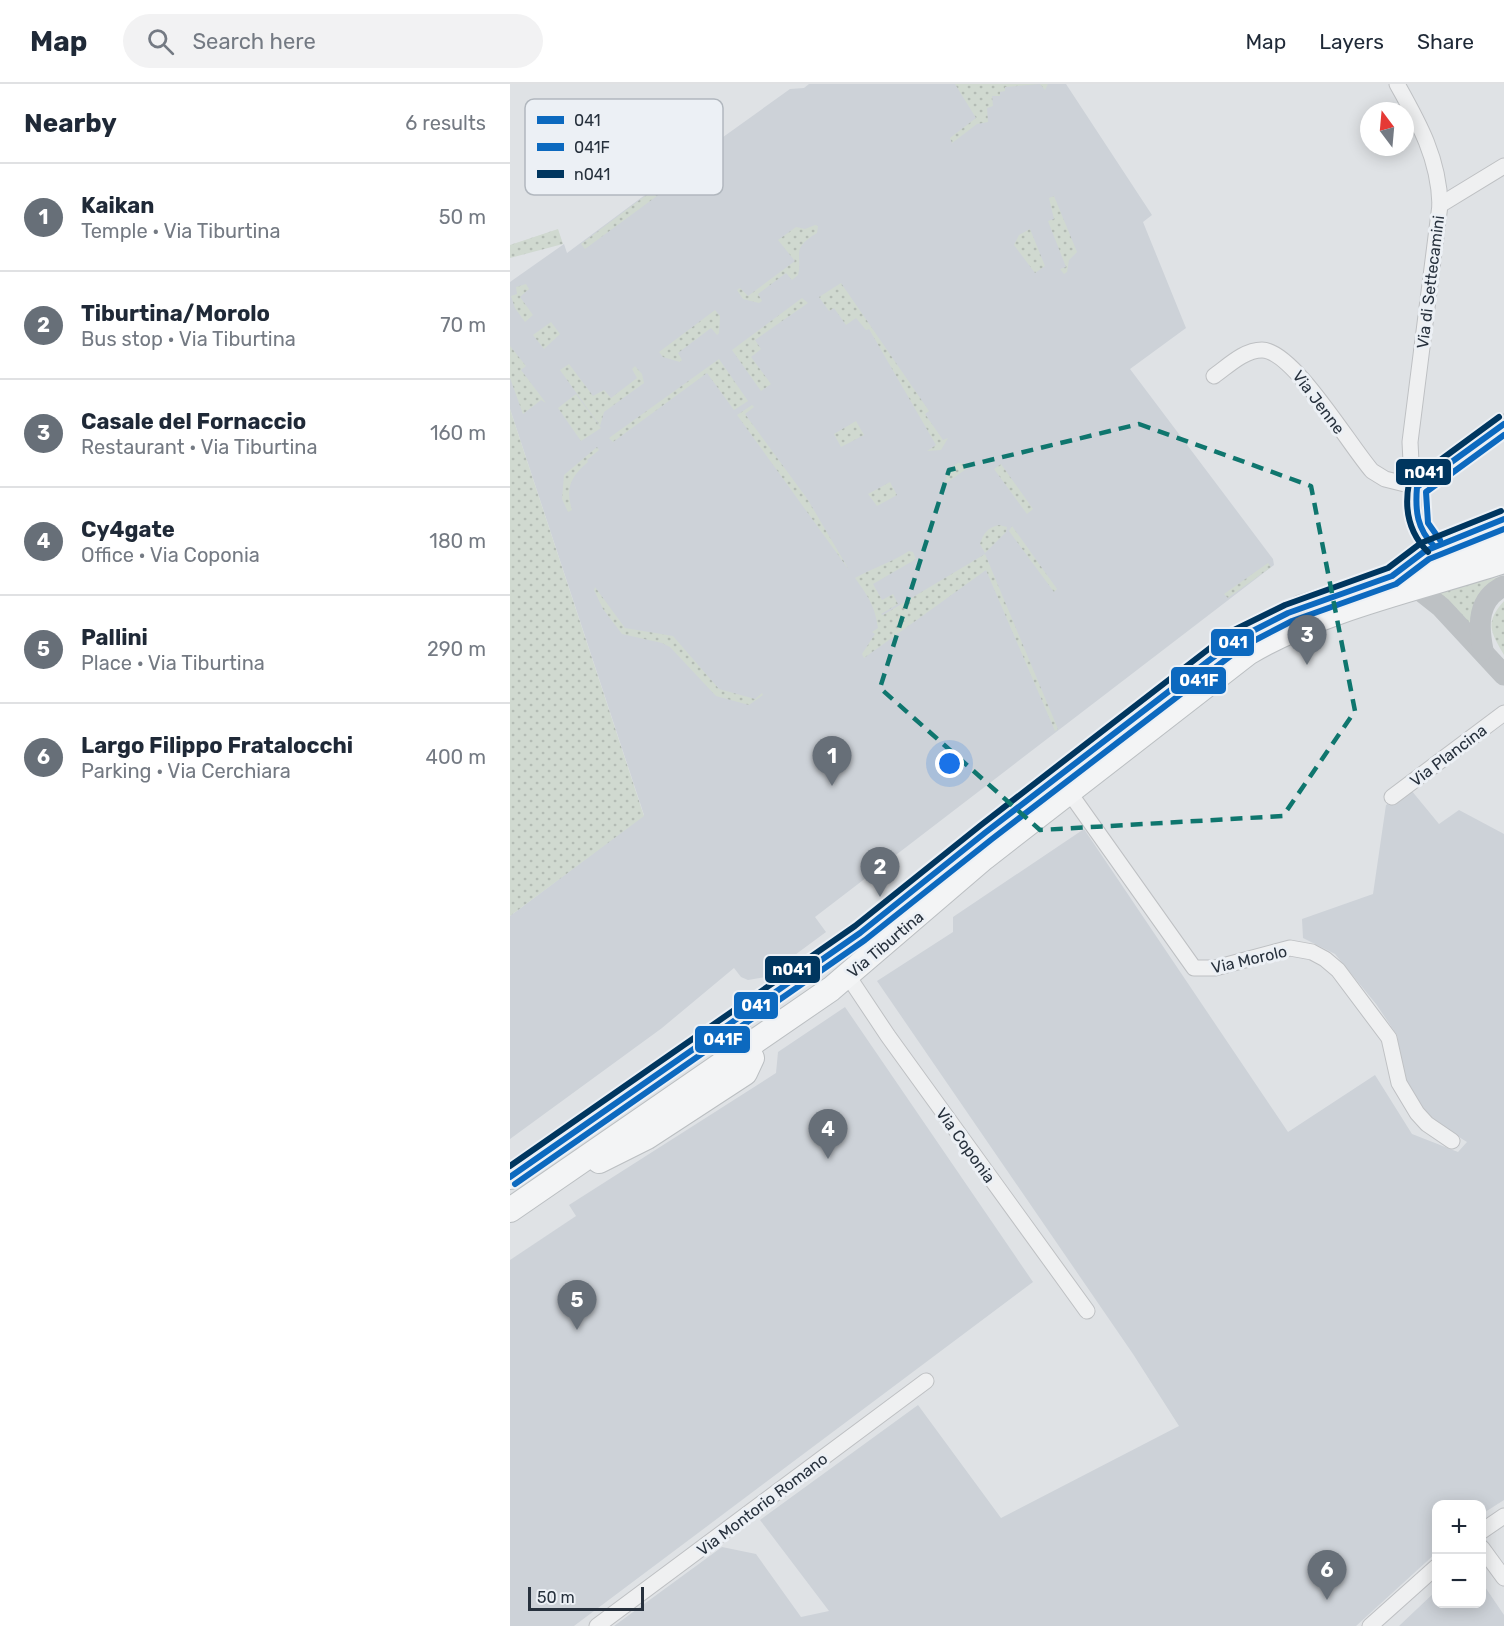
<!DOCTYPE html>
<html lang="en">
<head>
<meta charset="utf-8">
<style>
  body { margin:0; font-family:Rubik,sans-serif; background:#f2f2f3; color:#1f2937 }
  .controls { position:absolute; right:18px; bottom:18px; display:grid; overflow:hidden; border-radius:12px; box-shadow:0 3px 15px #0003 }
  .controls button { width:54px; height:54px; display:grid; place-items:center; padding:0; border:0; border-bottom:2px solid #e0e1e3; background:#fff; color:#1f2937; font:30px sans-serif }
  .compass { position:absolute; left:850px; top:18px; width:54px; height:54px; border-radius:50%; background:#fff; box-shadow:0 3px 15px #0003; rotate:344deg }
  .scale { position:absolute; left:18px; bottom:15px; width:116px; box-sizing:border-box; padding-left:6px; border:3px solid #27313d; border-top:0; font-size:16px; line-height:21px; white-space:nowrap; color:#27313d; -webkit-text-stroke:4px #ecf0f5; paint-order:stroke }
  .you { position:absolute; left:440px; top:680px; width:21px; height:21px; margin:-15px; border:4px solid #fff; border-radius:50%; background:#1a73e8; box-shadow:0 0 0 9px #1a73e833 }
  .badge { display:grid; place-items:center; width:39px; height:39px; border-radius:50%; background:#676f78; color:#fff; font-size:20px; font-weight:700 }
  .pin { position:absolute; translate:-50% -50px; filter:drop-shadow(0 2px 3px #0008) }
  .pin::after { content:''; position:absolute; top:32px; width:21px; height:18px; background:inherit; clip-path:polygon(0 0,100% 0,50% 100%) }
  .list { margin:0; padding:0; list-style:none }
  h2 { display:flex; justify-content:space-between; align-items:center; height:78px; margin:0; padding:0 24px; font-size:26px }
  h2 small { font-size:20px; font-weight:400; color:#747a83 }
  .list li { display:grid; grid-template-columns:39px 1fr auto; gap:18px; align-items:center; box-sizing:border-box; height:108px; padding:0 24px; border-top:2px solid #e0e1e3 }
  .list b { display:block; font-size:22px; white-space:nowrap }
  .list p { margin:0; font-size:20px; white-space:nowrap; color:#747a83 }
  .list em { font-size:20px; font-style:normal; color:#747a83 }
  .icon { flex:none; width:33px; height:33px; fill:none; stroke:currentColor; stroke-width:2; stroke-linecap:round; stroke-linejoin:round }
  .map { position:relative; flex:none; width:994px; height:1542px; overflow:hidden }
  header { display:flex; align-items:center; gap:36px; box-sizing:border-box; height:84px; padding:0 30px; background:#fff; border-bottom:2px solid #e0e1e3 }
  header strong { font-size:28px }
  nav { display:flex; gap:33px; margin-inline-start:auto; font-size:21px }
  .search { width:420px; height:54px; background:#f2f2f3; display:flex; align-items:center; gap:15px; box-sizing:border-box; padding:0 21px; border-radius:33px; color:#747a83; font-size:22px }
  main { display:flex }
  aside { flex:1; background:#fff }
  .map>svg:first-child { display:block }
</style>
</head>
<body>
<header>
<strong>Map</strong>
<div class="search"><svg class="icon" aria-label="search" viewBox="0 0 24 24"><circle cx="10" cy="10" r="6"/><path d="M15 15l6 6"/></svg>Search here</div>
<nav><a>Map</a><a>Layers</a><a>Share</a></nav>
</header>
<main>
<aside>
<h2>Nearby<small>6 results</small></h2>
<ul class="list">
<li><span class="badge">1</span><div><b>Kaikan</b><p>Temple · Via Tiburtina</p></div><em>50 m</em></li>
<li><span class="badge">2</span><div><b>Tiburtina/Morolo</b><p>Bus stop · Via Tiburtina</p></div><em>70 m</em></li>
<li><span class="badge">3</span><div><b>Casale del Fornaccio</b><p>Restaurant · Via Tiburtina</p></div><em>160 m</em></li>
<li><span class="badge">4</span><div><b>Cy4gate</b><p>Office · Via Coponia</p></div><em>180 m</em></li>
<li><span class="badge">5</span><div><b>Pallini</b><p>Place · Via Tiburtina</p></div><em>290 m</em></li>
<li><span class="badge">6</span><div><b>Largo Filippo Fratalocchi</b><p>Parking · Via Cerchiara</p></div><em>400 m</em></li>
</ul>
</aside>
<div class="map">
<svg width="994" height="1542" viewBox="0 0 994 1542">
  <defs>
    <pattern id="grass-dots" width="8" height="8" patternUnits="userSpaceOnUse" patternTransform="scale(1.5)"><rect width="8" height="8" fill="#d0d9d0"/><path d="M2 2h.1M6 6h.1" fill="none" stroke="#b3bbb4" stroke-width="1.8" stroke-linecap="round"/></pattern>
  </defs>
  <rect width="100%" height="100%" fill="#dfe2e5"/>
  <g fill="#cdd2d8">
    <path d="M 299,0 L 556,0 L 642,131 L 633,138 L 676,244 L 620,285 L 763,475 L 764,481 L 305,833 L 316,848 L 255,893 L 238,896 L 231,893 L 224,884 L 152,944 L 0,1055 L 0,832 L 134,731 L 0,325 L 0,198 L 54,160 L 57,169 L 147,102 L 152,107 L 190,80 L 195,66 L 280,5 L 294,4 Z"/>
    <path d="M 901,706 L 929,740 L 949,726 L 994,750 L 994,1416 L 972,1430 L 972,1420 L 926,1420 L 926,1469 L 846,1542 L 104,1542 L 212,1463 L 246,1470 L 291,1533 L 319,1527 L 250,1436 L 408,1321 L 491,1434 L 669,1342 L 623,1270 L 367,897 L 443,848 L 443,833 L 574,745 L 778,1048 L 865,991 L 902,1050 L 948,1068 L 957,1058 L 915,1032 L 904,1015 L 894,992 L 887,951 L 866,920 L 825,870 L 793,854 L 792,835 L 863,810 L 876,721 Z"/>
    <path d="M 335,923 L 523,1198 L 64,1542 L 0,1542 L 0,1176 L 66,1132 L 59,1121 L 266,989 L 268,968 Z"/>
    <path d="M 972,1503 L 975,1503 L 994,1531 L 994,1542 L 889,1542 L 926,1507 L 926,1520 L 972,1520 Z"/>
  </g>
  <g fill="url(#grass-dots)">
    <path d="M 445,0 L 538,0 L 535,6 L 530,0 L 495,3 L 495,7 L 490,8 L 490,12 L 482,12 L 483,22 L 477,24 L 478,38 L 467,40 L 442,59 L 440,54 L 466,34 Z"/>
    <path d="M 147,103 L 151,109 L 75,165 L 71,160 Z"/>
    <path d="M 544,112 L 567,168 L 559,176 L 557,188 L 554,190 L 550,185 L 556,183 L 538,137 L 544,135 L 539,114 Z"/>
    <path d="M 305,141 L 308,142 L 307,149 C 280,165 293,170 288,191 L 282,196 L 276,189 L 248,210 L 252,217 L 249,219 L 233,215 L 227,206 L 230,204 L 238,212 L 285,177 L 268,156 L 286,143 L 295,145 Z"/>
    <path d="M 48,145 L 53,160 L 0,174 L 0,161 Z"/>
    <path d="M 520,145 L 535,182 L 525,189 L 504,161 L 509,151 Z"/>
    <path d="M 331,199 L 419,327 L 415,330 L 433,356 L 438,354 L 431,366 L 417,367 L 426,361 L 359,245 L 356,246 L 346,234 L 336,241 L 324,224 L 319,227 L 309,213 Z"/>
    <path d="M 16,200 L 19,205 L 10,213 L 23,231 L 15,238 L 5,224 L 1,212 L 7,210 L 6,203 Z"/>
    <path d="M 292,214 L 298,219 L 245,256 L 251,265 L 241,273 L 261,300 L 251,307 L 222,266 Z"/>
    <path d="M 205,226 L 210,232 L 209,249 L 207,251 L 201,244 L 168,269 L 172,276 L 170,278 L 153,273 L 149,268 Z"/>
    <path d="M 41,238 L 50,250 L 34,265 L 23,251 Z"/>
    <path d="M 0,262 L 16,282 L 11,286 L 36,319 L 31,316 L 13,330 L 0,294 Z"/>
    <path d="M 209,275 L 238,317 L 224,326 L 197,289 L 103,358 L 99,354 Z"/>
    <path d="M 59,280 L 83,312 L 94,306 L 101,314 L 127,294 L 122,285 L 125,282 L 132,290 L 134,299 L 94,328 L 90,342 L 50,286 Z"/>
    <path d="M 66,310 L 91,344 L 71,357 L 48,324 Z"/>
    <path d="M 242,321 L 244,323 L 235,330 L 298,416 L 339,486 L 227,331 Z"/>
    <path d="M 0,325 L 134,732 L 0,832 Z"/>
    <path d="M 346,337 L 354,351 L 331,363 L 324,350 Z"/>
    <path d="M 87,363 L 89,366 L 77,376 L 78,378 C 61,392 55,404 62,426 L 58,428 L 52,415 L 54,391 Z"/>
    <path d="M 448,379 L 456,380 L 459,383 L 435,400 L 438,386 Z"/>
    <path d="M 491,380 L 523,425 L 517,430 L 484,385 Z"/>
    <path d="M 380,398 L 387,411 L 367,422 L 358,410 Z"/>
    <path d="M 489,441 L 497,443 L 496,448 L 475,469 L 470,460 C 473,450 478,443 489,441 Z"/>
    <path d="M 502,442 L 547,505 L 544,508 L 499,447 Z"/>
    <path d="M 399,467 L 403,468 L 406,475 L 363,500 L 372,516 L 383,510 L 388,520 L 371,530 L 373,531 L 475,470 L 548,645 L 545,647 L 476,486 L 354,574 L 352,570 L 365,550 L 362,548 L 368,544 C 365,522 358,512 345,494 C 363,484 380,479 399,467 Z"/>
    <path d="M 758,479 L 761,483 L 718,514 L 714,510 Z"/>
    <path d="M 993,492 L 970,508 L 958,543 L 927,508 Z"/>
    <path d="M 85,503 L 115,544 L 163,552 L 209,605 L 245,615 L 252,609 L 253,611 L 239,621 L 206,612 L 160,563 L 152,559 L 112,550 L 93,525 L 84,506 Z"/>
    <path d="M 994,517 L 994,571 C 981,548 974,539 994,517 Z"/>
  </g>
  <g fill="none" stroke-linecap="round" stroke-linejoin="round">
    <g stroke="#bec0c3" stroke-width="17">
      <g id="street">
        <path d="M 930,121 L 994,82"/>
        <path d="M 704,292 C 718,282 734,266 752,266 C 783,266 840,362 862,387 L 875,395 L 907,403 L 901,378 L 900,358 L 930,121 C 929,75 909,39 887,0"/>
        <path d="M 559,708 L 684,884 L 705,884 L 780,864 L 802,868 L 815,875 L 828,886 L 879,954 L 889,999 L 907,1029 L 917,1040 L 942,1057"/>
        <path d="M 882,713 L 994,629"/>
        <path d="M 338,892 L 378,952 L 577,1227"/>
        <path d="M 972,1447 L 994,1432"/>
        <path d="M 972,1464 L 994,1494"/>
        <path d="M 87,1542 L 416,1297"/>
        <path d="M 860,1542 L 926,1483"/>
      </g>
    </g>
    <g stroke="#bbbfc2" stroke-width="26">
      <g id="primary">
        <path d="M 89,1077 L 137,1053 L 235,989 L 242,974 L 230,950"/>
        <path d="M 0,1093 L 350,849 L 476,748 L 727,555 L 792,523 L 994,456"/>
        <path d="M 0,1126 L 321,905 L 474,774 L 738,569 C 809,526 914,503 994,477"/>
      </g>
    </g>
    <use href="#street" stroke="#eff0f1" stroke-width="15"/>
    <g stroke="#bdc1c4" stroke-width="21">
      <path d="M 924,462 C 905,445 905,428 907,403 L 994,340"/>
      <path d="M 885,490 L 924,462 L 994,435"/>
      <path d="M 907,504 L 931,523 L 994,591"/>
      <path d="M 973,566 C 968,541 967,515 994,502"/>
    </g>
    <use href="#primary" stroke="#f3f4f5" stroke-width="24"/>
    <g stroke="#ecf0f5" stroke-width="10">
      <g id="bus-1">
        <path d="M 924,462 C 907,445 905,427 907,403 L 994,340"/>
        <path d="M 0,1093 L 350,849 L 476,748 L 727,555 L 778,529 L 882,492 L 915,467 L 994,435"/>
      </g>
    </g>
    <g stroke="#ecf0f5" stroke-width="10">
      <g id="bus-2">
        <path d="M 930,456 L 918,439 L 916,408 L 994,351"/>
        <path d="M 5,1100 L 355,856 L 482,755 L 732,563 L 782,537 L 886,500 L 919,475 L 994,445"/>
      </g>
    </g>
    <g stroke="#ecf0f5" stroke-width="10">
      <g id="bus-3">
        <path d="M 918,468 C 899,449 894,425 899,399 L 989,333"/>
        <path d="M 0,1082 L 345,842 L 471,741 L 722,547 L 775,521 L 878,484 L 911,459 L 991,427"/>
      </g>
    </g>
    <use href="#bus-1" stroke="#0c69bf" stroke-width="6"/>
    <use href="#bus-2" stroke="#0c69bf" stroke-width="6"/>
    <use href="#bus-3" stroke="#00365f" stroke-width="6"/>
  </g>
  <path fill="none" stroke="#0f766e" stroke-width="4.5" stroke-dasharray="12 8" stroke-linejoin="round" d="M 629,340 L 801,402 L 845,627 L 773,732 L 530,746 L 370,604 L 439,386 Z"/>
  <g text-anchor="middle" stroke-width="6" stroke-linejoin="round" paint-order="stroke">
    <g font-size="16" fill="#27313d" stroke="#ecf0f5">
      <text transform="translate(920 198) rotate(-83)" y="6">Via di Settecamini</text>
      <text transform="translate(809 318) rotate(53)" y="6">Via Jenne</text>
      <text transform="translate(938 671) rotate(-37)" y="6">Via Plancina</text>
      <text transform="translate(375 860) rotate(-40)" y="6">Via Tiburtina</text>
      <text transform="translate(739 875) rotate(-13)" y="6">Via Morolo</text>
      <text transform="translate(456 1061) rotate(54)" y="6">Via Coponia</text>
      <text transform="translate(252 1420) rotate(-37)" y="6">Via Montorio Romano</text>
    </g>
  </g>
  <rect x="15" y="15" width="198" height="96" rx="9" fill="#ecf0f5" stroke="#b1b7be" stroke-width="1.5"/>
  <rect x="27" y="32" width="27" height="8" fill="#0c69bf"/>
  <rect x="27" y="59" width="27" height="8" fill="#0c69bf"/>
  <rect x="27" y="86" width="27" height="8" fill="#00365f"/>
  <g font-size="16" fill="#27313d">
    <text x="64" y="42">041</text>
    <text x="64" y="69">041F</text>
    <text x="64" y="96">n041</text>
  </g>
  <g stroke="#ecf0f5" stroke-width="2">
    <rect x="885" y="374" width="57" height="28" rx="6" fill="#00365f"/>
    <rect x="700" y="544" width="45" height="29" rx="6" fill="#0c69bf"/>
    <rect x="660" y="582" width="57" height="29" rx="6" fill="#0c69bf"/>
    <rect x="254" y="871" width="57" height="29" rx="6" fill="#00365f"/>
    <rect x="223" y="907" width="46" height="29" rx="6" fill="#0c69bf"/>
    <rect x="184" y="941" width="57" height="29" rx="6" fill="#0c69bf"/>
  </g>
  <g font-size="16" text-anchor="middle" font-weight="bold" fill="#fff">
    <text x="914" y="394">n041</text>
    <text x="723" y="564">041</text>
    <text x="689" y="602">041F</text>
    <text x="282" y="891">n041</text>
    <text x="246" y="927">041</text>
    <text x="213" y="961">041F</text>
  </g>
</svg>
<div class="controls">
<button>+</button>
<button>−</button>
</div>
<svg class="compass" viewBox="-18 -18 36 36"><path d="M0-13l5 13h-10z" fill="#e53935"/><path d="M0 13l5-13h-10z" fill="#747a83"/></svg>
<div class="scale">50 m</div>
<div class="you"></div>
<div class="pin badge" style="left:322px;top:702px">1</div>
<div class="pin badge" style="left:370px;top:813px">2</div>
<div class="pin badge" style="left:797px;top:581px">3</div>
<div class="pin badge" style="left:318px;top:1075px">4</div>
<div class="pin badge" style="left:67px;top:1246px">5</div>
<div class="pin badge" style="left:817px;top:1516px">6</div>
</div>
</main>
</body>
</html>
